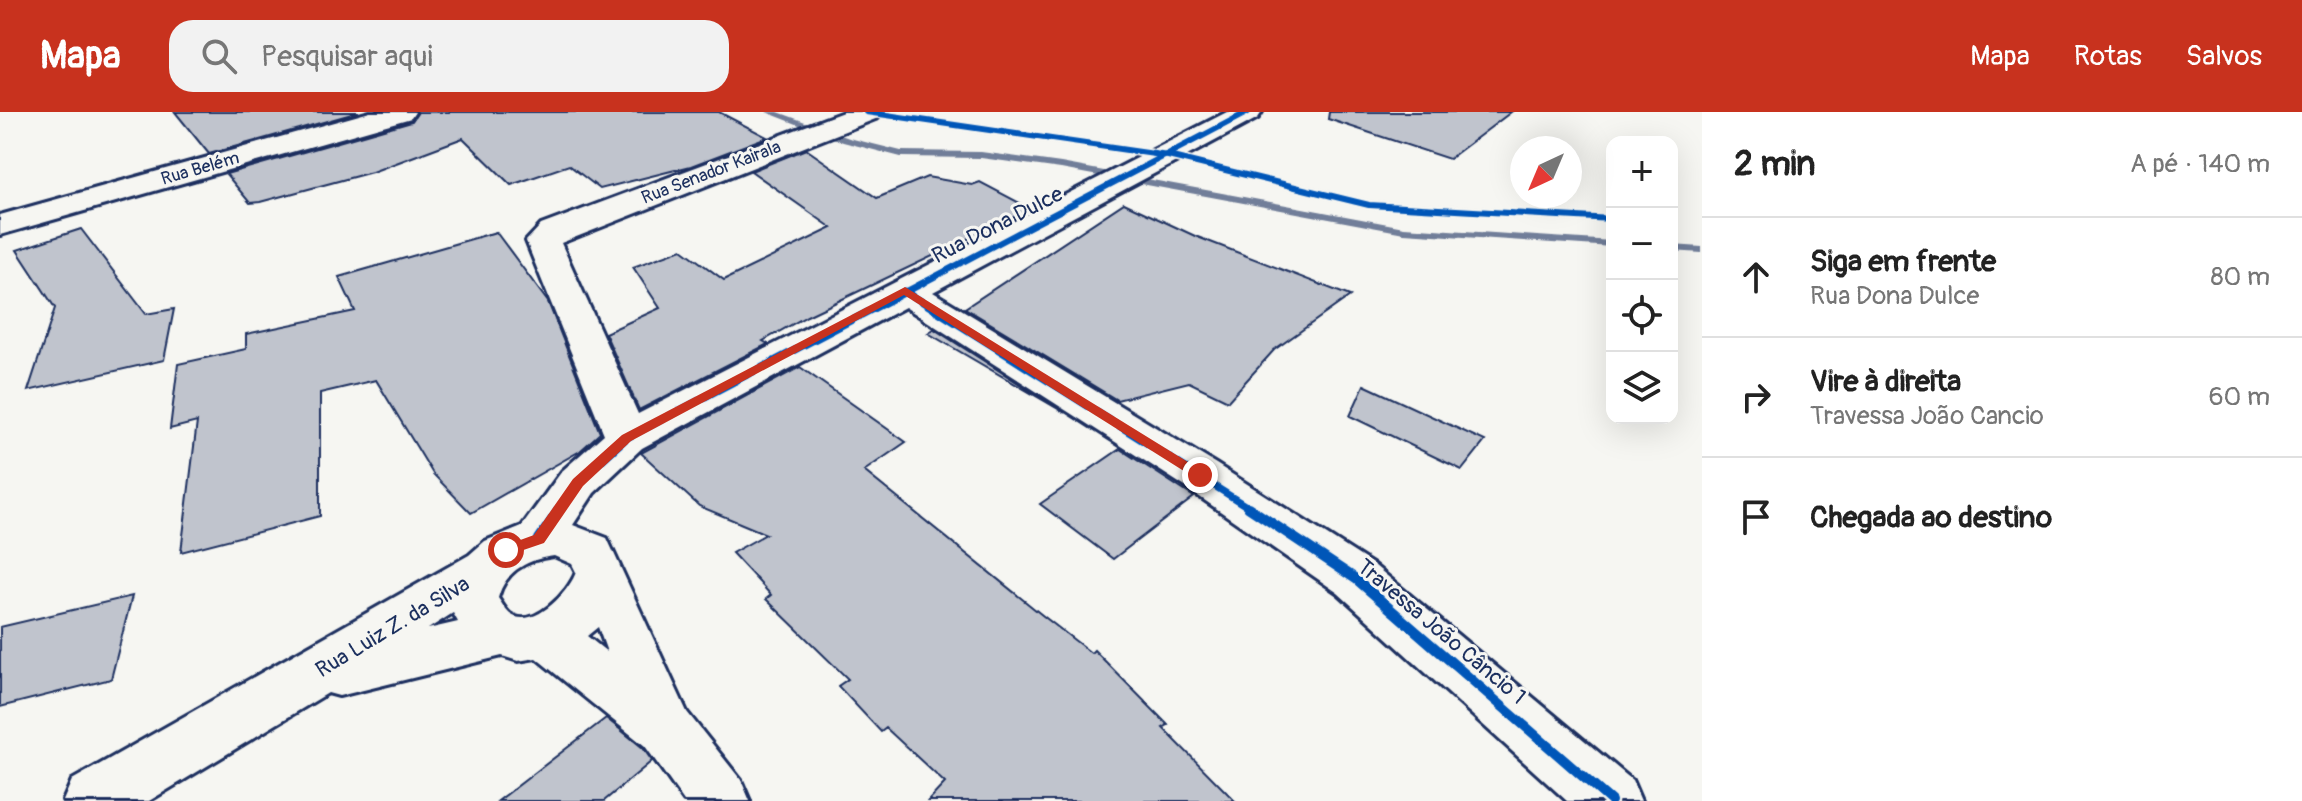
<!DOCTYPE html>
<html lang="pt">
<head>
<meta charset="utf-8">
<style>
  body { margin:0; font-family:Pangolin,sans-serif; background:#f2f2f2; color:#222 }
  .controls { position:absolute; right:24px; top:24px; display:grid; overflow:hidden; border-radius:16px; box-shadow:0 8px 32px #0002 }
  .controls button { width:72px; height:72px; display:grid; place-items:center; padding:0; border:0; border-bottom:2px solid #e0e0e0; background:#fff; color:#222; font:40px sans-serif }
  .compass { position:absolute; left:1510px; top:24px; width:72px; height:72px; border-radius:50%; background:#fff; box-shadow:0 8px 32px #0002; rotate:224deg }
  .stop { position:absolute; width:24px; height:24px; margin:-18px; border:6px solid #c8321e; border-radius:50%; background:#fff }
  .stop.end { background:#c8321e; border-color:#fff; box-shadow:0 2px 8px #0008 }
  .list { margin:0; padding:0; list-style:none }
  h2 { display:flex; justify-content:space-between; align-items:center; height:104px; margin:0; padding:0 32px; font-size:34px }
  h2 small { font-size:26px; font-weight:400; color:#767676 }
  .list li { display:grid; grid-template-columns:52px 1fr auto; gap:24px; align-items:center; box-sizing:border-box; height:120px; padding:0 32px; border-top:2px solid #e0e0e0 }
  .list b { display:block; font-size:30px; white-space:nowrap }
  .list p { margin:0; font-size:26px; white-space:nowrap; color:#767676 }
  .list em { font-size:26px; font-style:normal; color:#767676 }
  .icon { flex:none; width:44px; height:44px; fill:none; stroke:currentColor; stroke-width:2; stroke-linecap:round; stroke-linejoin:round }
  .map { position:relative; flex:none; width:1702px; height:689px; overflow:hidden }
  header { display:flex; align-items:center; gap:48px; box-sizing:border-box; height:112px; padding:0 40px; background:#c8321e; color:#fff }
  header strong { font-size:38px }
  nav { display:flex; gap:44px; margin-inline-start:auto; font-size:28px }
  .search { width:560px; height:72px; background:#f2f2f2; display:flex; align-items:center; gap:20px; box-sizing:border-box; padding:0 28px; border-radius:24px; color:#767676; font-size:30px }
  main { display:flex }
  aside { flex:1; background:#fff }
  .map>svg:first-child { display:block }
</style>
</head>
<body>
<header>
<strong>Mapa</strong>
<div class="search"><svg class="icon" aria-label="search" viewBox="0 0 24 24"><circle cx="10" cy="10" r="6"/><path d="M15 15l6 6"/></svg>Pesquisar aqui</div>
<nav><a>Mapa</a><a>Rotas</a><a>Salvos</a></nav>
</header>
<main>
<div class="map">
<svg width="1702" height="689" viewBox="0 0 1702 689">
  <rect width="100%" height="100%" fill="#f6f6f2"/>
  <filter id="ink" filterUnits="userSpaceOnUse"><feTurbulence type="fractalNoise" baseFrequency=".0125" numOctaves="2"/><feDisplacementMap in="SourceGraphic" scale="16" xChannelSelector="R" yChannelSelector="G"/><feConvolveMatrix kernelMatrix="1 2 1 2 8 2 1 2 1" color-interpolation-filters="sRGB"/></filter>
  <g filter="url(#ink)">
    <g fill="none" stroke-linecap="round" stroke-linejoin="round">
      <g fill="#717e99" fill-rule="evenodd">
        <path d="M 766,0 L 778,0 L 849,26 L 901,39 L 981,40 L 1061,51 L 1404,115 L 1612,129 L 1612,135 L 1404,121 L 1061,57 L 981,46 L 901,45 L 843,30 Z"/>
        <path d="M 1672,133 L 1702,135 L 1702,141 L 1672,139 Z"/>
      </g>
    </g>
    <g fill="#c0c4cd" stroke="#1b2f5e" stroke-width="2">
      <path d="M 175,0 L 359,0 L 209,42 Z"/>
      <path d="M 418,0 L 719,0 L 767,25 L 691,54 L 600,77 L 569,53 L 511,73 L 463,26 L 372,60 L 260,90 L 250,91 L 226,62 L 412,9 Z"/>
      <path d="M 1329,0 L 1511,0 L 1449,47 L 1328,7 Z"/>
      <path d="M 806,37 L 877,86 L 927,65 L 972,73 L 980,70 L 1031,97 L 807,204 L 763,229 L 768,232 L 639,298 L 605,221 L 660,196 L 633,155 L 682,137 L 724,168 L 832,116 L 751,59 Z"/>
      <path d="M 1124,91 L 1195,124 L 1350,184 L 1274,238 L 1228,289 L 1189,270 L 1117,288 L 965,196 Z"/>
      <path d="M 81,117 L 146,202 L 174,197 L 164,248 L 28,279 L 55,196 L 17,138 Z"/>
      <path d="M 496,120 L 548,190 L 600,321 L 580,339 L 471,401 L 433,362 L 376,268 L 320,281 L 320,404 L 181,440 L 197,310 L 170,317 L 178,252 L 246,237 L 246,222 L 355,199 L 339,165 Z"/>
      <path d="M 934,217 L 1065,301 L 928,221 Z"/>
      <path d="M 800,255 L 906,330 L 864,359 L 1042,503 L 1091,541 L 1094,538 L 1168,613 L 1163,616 L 1235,689 L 928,689 L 945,671 L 886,616 L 881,620 L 838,574 L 848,567 L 766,487 L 771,483 L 732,441 L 766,422 L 699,394 L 641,341 Z"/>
      <path d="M 1364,273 L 1485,329 L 1462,358 L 1350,304 Z"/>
      <path d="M 1120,337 L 1194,385 L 1113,447 L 1040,392 Z"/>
      <path d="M 132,484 L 111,567 L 0,595 L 0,515 Z"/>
      <path d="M 606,606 L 643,636 L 652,649 L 604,689 L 498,689 Z"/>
    </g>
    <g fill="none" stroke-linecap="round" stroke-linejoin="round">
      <g stroke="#1b2f5e" stroke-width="6">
        <g id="minor">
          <path d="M 370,0 L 415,0 L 411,6 L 0,123 L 0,103 Z"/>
          <path d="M 843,0 L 882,0 L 878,6 L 561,131 L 638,302 L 1227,0 L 1262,0 L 1258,6 L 933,180 L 1216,352 L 1374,453 L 1632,668 L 1641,689 L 1567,689 L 1338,481 L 1184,374 L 905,195 L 642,336 L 594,381 L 573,413 L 607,426 L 687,600 L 741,668 L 750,689 L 684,689 L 645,634 L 536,546 L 518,549 L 502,544 L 339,584 L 328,581 L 149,689 L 63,689 L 72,668 L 469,443 L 485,429 L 522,414 L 562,359 L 604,322 L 526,129 L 541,113 ZM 554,444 L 572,452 L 576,460 C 570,479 533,519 510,502 C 506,499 501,490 498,486 C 505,459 528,447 554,444 ZM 453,501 L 458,510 L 428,517 ZM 598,515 L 607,540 L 587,524 Z"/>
        </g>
      </g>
      <use href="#minor" fill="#f6f6f2" fill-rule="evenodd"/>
      <g stroke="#f6f6f2" stroke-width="10">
        <g id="cycleway-far2">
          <path d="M 866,0 L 1168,44 L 1369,93 L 1612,107"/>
          <path d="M 919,173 L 1248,0"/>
        </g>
      </g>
      <g stroke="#f6f6f2" stroke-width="12">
        <g id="cycleway-far1">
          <path d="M 905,179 L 1251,397"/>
          <path d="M 559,397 L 578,370 L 627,326 L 923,171"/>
        </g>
      </g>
      <g stroke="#f6f6f2" stroke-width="15">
        <g id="cycleway">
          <path d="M 1248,395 L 1356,467 L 1611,689"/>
          <path d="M 539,427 L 561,395"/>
        </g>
      </g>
      <use href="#cycleway-far2" stroke="#0057b8" stroke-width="6"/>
      <use href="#cycleway-far1" stroke="#0057b8" stroke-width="7"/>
      <use href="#cycleway" stroke="#0057b8" stroke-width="10"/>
    </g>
  </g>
  <path fill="#c8321e" d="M 905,175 L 1204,360 L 1204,366 L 1195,366 L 904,183 L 631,329 L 583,374 L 544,431 L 506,444 L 501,442 L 501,435 L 534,423 L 573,367 L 622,323 Z"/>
  <g text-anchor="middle" stroke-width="6" stroke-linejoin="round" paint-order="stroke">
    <g font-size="18" fill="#1b2f5e" stroke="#f6f6f2">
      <text transform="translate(200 56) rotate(-16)" y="6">Rua Belém</text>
      <text transform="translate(711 60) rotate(-21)" y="6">Rua Senador Kairala</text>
    </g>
    <g font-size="22" fill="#1b2f5e" stroke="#f6f6f2">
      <text transform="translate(997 112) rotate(-27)" y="8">Rua Dona Dulce</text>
      <text transform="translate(392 514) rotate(-31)" y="8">Rua Luiz Z. da Silva</text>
      <text transform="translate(1442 519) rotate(40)" y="8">Travessa João Câncio 1</text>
    </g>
  </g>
</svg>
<div class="controls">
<button>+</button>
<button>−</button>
<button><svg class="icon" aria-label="locate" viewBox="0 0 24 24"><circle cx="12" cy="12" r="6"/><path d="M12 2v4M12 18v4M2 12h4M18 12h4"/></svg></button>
<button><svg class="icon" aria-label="layers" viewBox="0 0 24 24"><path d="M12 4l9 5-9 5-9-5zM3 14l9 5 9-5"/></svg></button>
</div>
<svg class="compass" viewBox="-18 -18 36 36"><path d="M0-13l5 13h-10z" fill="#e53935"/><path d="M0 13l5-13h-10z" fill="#767676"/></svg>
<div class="stop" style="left:506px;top:438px"></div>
<div class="stop end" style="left:1200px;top:363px"></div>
</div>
<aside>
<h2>2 min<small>A pé · 140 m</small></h2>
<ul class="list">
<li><svg class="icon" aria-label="ahead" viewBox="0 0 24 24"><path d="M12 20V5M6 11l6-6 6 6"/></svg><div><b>Siga em frente</b><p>Rua Dona Dulce</p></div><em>80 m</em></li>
<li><svg class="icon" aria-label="right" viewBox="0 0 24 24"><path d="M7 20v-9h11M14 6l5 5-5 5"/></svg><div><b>Vire à direita</b><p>Travessa João Cancio</p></div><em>60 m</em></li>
<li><svg class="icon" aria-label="arrive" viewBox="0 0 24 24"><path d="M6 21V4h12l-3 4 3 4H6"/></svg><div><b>Chegada ao destino</b></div></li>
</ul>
</aside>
</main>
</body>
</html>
